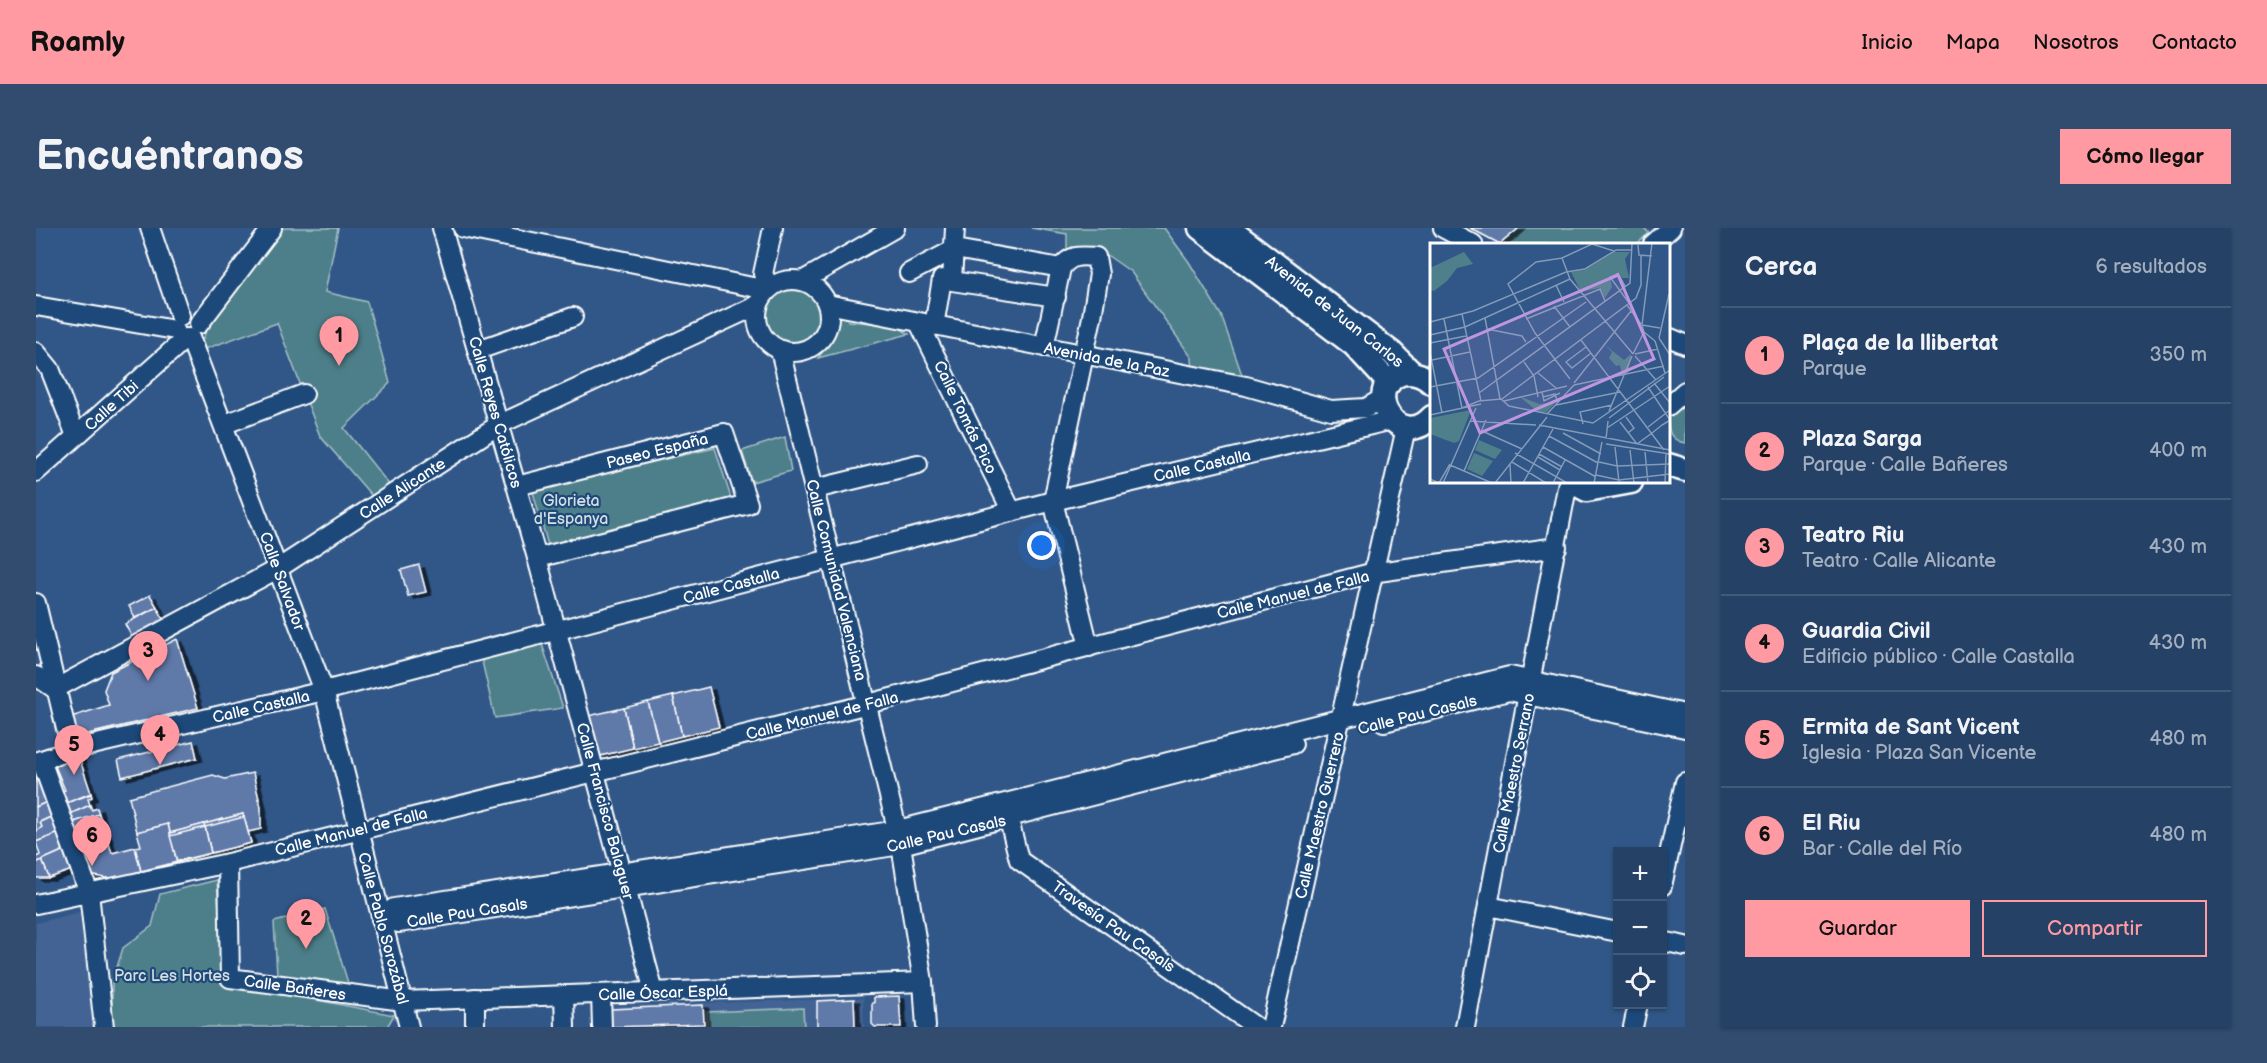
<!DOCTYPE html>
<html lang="es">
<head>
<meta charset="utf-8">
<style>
  body { margin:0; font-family:"Balsamiq Sans",sans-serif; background:#314c6f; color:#f1f3f6 }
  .controls { position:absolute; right:18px; bottom:18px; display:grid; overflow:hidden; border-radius:0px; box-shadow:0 2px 4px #0004 }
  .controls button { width:54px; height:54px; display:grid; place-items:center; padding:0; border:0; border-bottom:2px solid #425a7a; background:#254166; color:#f1f3f6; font:30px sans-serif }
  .you { position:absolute; left:1006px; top:318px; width:21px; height:21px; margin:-15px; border:4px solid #fff; border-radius:50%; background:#1a73e8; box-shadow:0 0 0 9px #1a73e833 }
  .badge { display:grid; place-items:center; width:39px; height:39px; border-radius:50%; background:#ff9aa2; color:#111; font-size:20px; font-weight:700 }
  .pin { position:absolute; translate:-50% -50px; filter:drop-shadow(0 2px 3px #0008) }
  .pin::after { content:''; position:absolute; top:32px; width:21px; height:18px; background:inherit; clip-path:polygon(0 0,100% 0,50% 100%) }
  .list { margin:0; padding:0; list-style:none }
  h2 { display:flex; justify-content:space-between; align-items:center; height:78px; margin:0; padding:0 24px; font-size:26px }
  h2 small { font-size:20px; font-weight:400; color:#a3afbf }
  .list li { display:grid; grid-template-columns:39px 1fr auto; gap:18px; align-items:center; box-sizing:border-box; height:96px; padding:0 24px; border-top:2px solid #425a7a }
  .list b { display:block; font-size:22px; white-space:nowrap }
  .list p { margin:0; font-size:20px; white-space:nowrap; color:#a3afbf }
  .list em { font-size:20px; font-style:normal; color:#a3afbf }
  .actions { display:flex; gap:12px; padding:18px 24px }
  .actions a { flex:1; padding:14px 0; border:2px solid #ff9aa2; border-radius:0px; text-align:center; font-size:21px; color:#ff9aa2 }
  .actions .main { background:#ff9aa2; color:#111 }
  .icon { flex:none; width:33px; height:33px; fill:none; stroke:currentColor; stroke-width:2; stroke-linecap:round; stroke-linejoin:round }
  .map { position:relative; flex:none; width:1649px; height:799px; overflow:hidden; border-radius:0px }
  header { display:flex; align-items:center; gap:36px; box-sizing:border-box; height:84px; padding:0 30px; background:#ff9aa2; color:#111 }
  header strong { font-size:28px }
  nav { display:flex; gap:33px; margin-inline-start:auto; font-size:21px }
  .intro { display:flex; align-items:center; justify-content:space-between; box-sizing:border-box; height:144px; padding:0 36px }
  h1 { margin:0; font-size:42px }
  .button { padding:15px 27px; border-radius:0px; background:#ff9aa2; color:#111; font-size:21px; font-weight:700 }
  main { display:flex; gap:36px; padding:0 36px }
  aside { flex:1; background:#254166; border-radius:0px; box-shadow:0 2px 4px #0004 }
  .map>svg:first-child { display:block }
</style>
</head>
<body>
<header>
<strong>Roamly</strong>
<nav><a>Inicio</a><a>Mapa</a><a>Nosotros</a><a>Contacto</a></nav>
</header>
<div class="intro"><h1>Encuéntranos</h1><a class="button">Cómo llegar</a></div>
<main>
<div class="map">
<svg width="1649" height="799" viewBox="0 0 1649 799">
  <defs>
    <filter id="shadow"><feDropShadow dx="5.5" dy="3" stdDeviation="0" flood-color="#0009"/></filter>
  </defs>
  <rect width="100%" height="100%" fill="#315788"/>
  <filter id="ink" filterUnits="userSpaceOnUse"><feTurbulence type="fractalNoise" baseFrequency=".0167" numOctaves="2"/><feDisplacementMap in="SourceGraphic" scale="12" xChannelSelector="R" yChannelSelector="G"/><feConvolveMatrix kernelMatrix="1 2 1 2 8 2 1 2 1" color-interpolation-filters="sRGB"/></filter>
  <g filter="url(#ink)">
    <g fill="#436494">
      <path d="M 48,683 L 59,799 L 0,799 L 0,695 Z"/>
      <path d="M 827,770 L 828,799 L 572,799 L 572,778 Z"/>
    </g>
    <g fill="#4e7f8a" stroke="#a6bfc4" stroke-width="1.5">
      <path d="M 238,0 L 302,0 L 289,64 L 331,74 L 354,155 L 308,200 L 359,264 L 342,275 L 284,208 L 241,95 L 169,121 L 166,113 L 174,93 Z"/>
      <path d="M 995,0 L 1128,0 L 1153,34 L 1185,87 L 1210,158 L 1157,148 L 1156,130 L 1095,44 L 1068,25 L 1060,29 L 1031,32 L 1031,6 Z"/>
      <path d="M 1483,0 L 1608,0 L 1613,5 L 1601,16 L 1464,16 Z"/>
      <circle cx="756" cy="87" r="27"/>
      <path d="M 801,85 L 808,85 L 812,93 L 859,97 L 873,106 L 782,130 C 792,116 803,103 801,85 Z"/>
      <path d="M 1649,176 L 1649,215 C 1634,212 1632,204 1632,190 Z"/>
      <path d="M 749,209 L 755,243 L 716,254 L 706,223 Z"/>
      <path d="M 679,220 L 695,270 L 512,317 L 496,261 Z"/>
      <path d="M 503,407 L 527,480 L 459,490 L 445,429 Z"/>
      <path d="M 181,652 L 188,754 L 358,787 L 351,799 L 76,799 L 76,755 L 87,720 L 116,698 L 124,666 Z"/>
      <path d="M 289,681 L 313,758 L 241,747 L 238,694 Z"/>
      <path d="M 767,780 L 768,799 L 671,799 L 671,784 Z"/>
    </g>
    <g fill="#5f79a9" stroke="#fff" stroke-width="1.5" filter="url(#shadow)">
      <path d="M 1434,0 L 1483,0 L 1464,16 Z"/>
      <path d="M 383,337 L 390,364 L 372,368 L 365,342 Z"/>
      <path d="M 114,367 L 121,379 L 99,390 L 93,378 Z"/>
      <path d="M 121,379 L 131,398 L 99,415 L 89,396 Z"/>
      <path d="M 141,411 L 162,480 L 39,509 L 32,490 L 73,477 L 68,462 L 75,444 Z"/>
      <path d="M 673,459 L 683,499 L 646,508 L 637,468 Z"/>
      <path d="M 637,468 L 646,508 L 622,514 L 612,474 Z"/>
      <path d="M 612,474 L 622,514 L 597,520 L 588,480 Z"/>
      <path d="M 588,480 L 597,520 L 564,528 L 552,488 Z"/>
      <path d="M 157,513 L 161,530 L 86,549 L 82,532 Z"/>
      <path d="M 43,529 L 55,565 L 28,576 L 23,564 L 29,562 L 19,538 Z"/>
      <path d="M 0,544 L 13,573 L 0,579 Z"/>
      <path d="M 217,545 L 225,580 L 225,601 L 212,604 L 207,586 L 134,605 L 132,596 L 101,604 L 93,569 L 177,547 L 189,551 Z"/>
      <path d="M 55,566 L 56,569 L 52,571 L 54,577 L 32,587 L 28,576 Z"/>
      <path d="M 13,573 L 19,587 L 4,594 L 6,599 L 0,604 L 0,579 Z"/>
      <path d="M 54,577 L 56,582 L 61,580 L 63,586 L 35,595 L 32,587 Z"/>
      <path d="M 63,586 L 76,625 L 99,619 L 105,643 L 76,651 L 53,647 L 35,595 Z"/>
      <path d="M 207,586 L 215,615 L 175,625 L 168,596 Z"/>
      <path d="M 19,587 L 26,604 L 0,614 L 0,604 L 6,599 L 4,594 Z"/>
      <path d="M 208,589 L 215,615 L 175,625 L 169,599 Z"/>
      <path d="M 132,596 L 141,634 L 105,643 L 99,619 L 105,618 L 101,604 Z"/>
      <path d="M 168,596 L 175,625 L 141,634 L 134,605 Z"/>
      <path d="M 169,599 L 175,625 L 141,633 L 134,608 Z"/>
      <path d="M 26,604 L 33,620 L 0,635 L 0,629 L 4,627 L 0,614 Z"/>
      <path d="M 33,620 L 36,642 L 13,650 L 6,632 Z"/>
      <path d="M 6,632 L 13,650 L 0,650 L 0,635 Z"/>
      <path d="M 863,768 L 865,799 L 839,799 L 836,796 L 836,775 L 838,775 L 838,769 Z"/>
      <path d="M 818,771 L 819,799 L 781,799 L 781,773 Z"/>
      <path d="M 667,777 L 668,796 L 575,799 L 575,781 Z"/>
    </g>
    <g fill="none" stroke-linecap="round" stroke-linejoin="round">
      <g stroke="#fff" stroke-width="22">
        <g id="minor">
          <path d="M 114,0 L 144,88"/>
          <path d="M 406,0 L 501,330 L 618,764"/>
          <path d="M 427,0 L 731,62"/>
          <path d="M 919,0 L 916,53 L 1020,69"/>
          <path d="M 1407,0 L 1437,16"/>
          <path d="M 1617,16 L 1635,0"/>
          <path d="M 873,45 L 919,21 L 1025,40"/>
          <circle cx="757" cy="88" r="36"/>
          <path d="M 766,53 L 859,0"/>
          <path d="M 734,59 L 727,46 L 737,0"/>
          <path d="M 791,76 L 1210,158 L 1295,182 L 1330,180 L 1347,170"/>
          <path d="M 0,78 L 139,102"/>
          <path d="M 883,95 L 976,284"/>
          <path d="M 163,96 L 236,0"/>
          <path d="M 898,98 L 906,51"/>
          <path d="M 1632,109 L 1649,116"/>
          <path d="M 154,110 L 288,463 L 373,799"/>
          <path d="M 1008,119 L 1025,40 C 1035,26 1044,28 1060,29 L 1063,46 L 1056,89 L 1017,273 L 1053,419"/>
          <path d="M 442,122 L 537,89"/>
          <path d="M 744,122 L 865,617 L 887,754 L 890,799"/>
          <path d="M 0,124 L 14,141 L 40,208"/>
          <path d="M 1632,178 L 1649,163"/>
          <path d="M 189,196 L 268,166"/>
          <path d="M 0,244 L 150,110"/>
          <path d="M 481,258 L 688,205 L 712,276 L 501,330"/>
          <path d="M 779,261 L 882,236"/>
          <path d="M 0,375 L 35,522"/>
          <path d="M 0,448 L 19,461"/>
          <path d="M 19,461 L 243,340 L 464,196 L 722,77"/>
          <path d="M 1348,494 L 1473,463 L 1649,500"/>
          <path d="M 5,532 L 53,665 L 68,799"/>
          <path d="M 0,534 L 35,522 L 288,463 L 1017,273 L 1356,192"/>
          <path d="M 970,580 L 983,632 L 1220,799"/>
          <path d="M 192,635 L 194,750 L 367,773 L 887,754"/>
          <path d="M 1626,658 L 1649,554"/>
          <path d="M 0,676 L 192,635 L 832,476 L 1335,345 L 1521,319"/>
          <path d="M 1452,678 L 1582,704"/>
          <path d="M 345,690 L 358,680 L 862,602 L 1474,448 L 1649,486"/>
          <path d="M 345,690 L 363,695 L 865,617 L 1257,516"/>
          <path d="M 1626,713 L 1649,718"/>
          <path d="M 565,766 L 566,799"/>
          <path d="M 528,767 L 529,799"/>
          <path d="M 439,770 L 439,799"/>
          <path d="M 1235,799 L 1370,200"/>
          <path d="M 1429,799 L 1532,254"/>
          <path d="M 1597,799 L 1602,776"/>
        </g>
      </g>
      <g stroke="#fff" stroke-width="27">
        <g id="major">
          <path d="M 1164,0 L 1318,117 L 1353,155"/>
          <path d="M 1192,0 L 1356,125 L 1376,145"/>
          <path d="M 1396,155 C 1387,147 1377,143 1365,146 C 1324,160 1362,225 1396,189"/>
          <path d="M 1632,237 L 1649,242"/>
          <path d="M 1536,254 L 1551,262 L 1595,254"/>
        </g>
      </g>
      <use href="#minor" stroke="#1f4a7a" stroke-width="18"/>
      <use href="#major" stroke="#1f4a7a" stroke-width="22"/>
    </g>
  </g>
  <g text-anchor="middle" stroke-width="4.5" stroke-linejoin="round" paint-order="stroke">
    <g font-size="16" fill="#fff" stroke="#1f4a7a">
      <text transform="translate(1299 83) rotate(38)" y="6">Avenida de Juan Carlos</text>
      <text transform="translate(1071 131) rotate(11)" y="6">Avenida de la Paz</text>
      <text transform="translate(75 177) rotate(-42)" y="6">Calle Tibi</text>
      <text transform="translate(460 184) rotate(74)" y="6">Calle Reyes Católicos</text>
      <text transform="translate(930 189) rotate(64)" y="6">Calle Tomás Pico</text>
      <text transform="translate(621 222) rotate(-14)" y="6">Paseo España</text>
      <text transform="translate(1166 237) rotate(-13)" y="6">Calle Castalla</text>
      <text transform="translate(366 260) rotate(-33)" y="6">Calle Alicante</text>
      <text transform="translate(801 352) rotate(76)" y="6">Calle Comunidad Valenciana</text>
      <text transform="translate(247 353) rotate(70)" y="6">Calle Salvador</text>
      <text transform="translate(695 357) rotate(-15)" y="6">Calle Castalla</text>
      <text transform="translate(1257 366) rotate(-14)" y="6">Calle Manuel de Falla</text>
      <text transform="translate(225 478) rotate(-13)" y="6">Calle Castalla</text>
      <text transform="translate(1381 486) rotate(-14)" y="6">Calle Pau Casals</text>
      <text transform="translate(786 487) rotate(-14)" y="6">Calle Manuel de Falla</text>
      <text transform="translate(1477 545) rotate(-79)" y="6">Calle Maestro Serrano</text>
      <text transform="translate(570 583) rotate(75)" y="6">Calle Francisco Balaguer</text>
      <text transform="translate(1283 587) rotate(-77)" y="6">Calle Maestro Guerrero</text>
      <text transform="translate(315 603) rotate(-14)" y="6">Calle Manuel de Falla</text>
      <text transform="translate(910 605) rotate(-13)" y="6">Calle Pau Casals</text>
      <text transform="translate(431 684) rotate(-9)" y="6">Calle Pau Casals</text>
      <text transform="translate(1078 698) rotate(35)" y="6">Travesía Pau Casals</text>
      <text transform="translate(348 700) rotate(75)" y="6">Calle Pablo Sorozábal</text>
      <text transform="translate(259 759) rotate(8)" y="6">Calle Bañeres</text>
      <text transform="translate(627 764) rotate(-2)" y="6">Calle Óscar Esplá</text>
    </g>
    <g font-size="16" fill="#d3dfe2" stroke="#1f4a7a">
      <text x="535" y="278">Glorieta<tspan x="535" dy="18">d'Espanya</tspan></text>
      <text x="136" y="753">Parc Les Hortes</text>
    </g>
  </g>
  <g transform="translate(1394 15)">
    <rect width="240" height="240" fill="#315788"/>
    <path d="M 34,9 L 43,21 L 27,25 L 17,38 L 4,48 L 0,47 L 0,25 ZM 184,9 L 200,9 L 195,16 L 199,35 L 192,35 L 188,29 L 180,33 L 182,44 L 175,55 L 170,45 L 151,49 L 141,29 L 155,27 ZM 175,102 L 194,117 L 201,111 L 198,131 L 192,132 L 190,122 L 186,123 L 179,115 L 182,109 ZM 89,153 L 109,161 L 126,159 L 117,169 L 108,169 ZM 41,167 L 29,198 L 24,200 L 0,191 L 0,175 ZM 49,197 L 72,207 L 65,216 L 45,207 ZM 44,210 L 63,218 L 52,233 L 37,226 Z" fill="#4e7f8a"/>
    <path fill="none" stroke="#839ab8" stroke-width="1.5" d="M 222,0 L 212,82 L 214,89 L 225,98M 208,2 L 209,12 L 222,13M 132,15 L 162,1 L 184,8M 126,42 L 134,59M 195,43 L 188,30 L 180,34 L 199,60M 197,62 L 211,81M 124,63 L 140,84M 32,71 L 51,158M 55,75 L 70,156M 14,76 L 32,165M 96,76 L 170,46 L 175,58M 0,79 L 43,68 L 136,29 L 155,26 L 186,7 L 202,7M 212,82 L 230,85M 57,86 L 92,93 L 96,99M 0,92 L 35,84 L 140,36M 229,95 L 239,51M 229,95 L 240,112M 151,97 L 234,207M 225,98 L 235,130M 0,100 L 36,93M 156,104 L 136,119 L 142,125 L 161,110M 0,109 L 12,170M 203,111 L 214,89M 205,111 L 228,106M 205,113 L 226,137M 2,117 L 40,109M 94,119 L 104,133 L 108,154M 108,130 L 126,145M 140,136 L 105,90 L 78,41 L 106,19 L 132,15 L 140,36 L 203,111M 144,140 L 201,68M 224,140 L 240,160M 144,142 L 234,123M 0,144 L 48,135 L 156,59M 112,149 L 114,158 L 130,150M 49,150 L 200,40 L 202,0M 113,154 L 125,151 L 128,160M 72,156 L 206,55 L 211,42 L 211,12M 74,158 L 137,143M 126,162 L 190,149M 32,165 L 49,158 L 71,156 L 79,163 L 163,180 L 240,127M 179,168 L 202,113M 117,171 L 144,142M 0,172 L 51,161M 196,174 L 204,185 L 198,190M 179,175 L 234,134M 40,178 L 106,182M 190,179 L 207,201M 153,181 L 150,169 L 182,162M 109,182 L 240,207M 218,184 L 240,167M 177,185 L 240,143M 52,188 L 92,206M 133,190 L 171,211M 119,193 L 168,220M 176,196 L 178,178M 176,201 L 240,211M 207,201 L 222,190 L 232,182 L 237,179 L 240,177 L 218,144M 113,204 L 166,234M 185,204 L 189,239M 200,207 L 204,240M 215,209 L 218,240M 85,210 L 137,240M 109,211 L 132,224M 108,214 L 130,227M 82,219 L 116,240M 169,219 L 187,223 L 240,221M 80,221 L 81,240M 20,222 L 62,240M 34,228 L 56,177M 166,232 L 189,237 L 240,231M 0,236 L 9,240 L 20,221M 13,240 L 46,165M 65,240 L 117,174M 93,240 L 123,186M 123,240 L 135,217M 164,240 L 172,199M 235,240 L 236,211"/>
    <path fill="#bd96df" fill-opacity="0.15" stroke="#bd96df" stroke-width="3" d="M 188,32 L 224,116 L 50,190 L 14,106 Z"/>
    <rect width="240" height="240" fill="none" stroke="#fff" stroke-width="3"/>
  </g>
</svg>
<div class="controls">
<button>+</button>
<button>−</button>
<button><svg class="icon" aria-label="locate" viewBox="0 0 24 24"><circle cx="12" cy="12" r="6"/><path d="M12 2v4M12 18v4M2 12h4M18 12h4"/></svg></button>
</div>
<div class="you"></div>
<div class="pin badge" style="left:303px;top:138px">1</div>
<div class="pin badge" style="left:270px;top:721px">2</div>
<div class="pin badge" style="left:112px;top:453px">3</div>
<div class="pin badge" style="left:124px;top:537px">4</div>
<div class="pin badge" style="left:38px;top:547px">5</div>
<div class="pin badge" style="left:56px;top:638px">6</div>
</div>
<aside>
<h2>Cerca<small>6 resultados</small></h2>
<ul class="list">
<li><span class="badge">1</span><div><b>Plaça de la llibertat</b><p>Parque</p></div><em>350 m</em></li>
<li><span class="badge">2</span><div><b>Plaza Sarga</b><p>Parque · Calle Bañeres</p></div><em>400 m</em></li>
<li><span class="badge">3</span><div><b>Teatro Riu</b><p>Teatro · Calle Alicante</p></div><em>430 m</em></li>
<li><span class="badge">4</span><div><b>Guardia Civil</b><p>Edificio público · Calle Castalla</p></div><em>430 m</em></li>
<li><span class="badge">5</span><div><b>Ermita de Sant Vicent</b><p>Iglesia · Plaza San Vicente</p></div><em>480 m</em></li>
<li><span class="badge">6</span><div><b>El Riu</b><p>Bar · Calle del Río</p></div><em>480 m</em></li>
</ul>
<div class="actions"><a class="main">Guardar</a><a>Compartir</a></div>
</aside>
</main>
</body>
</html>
